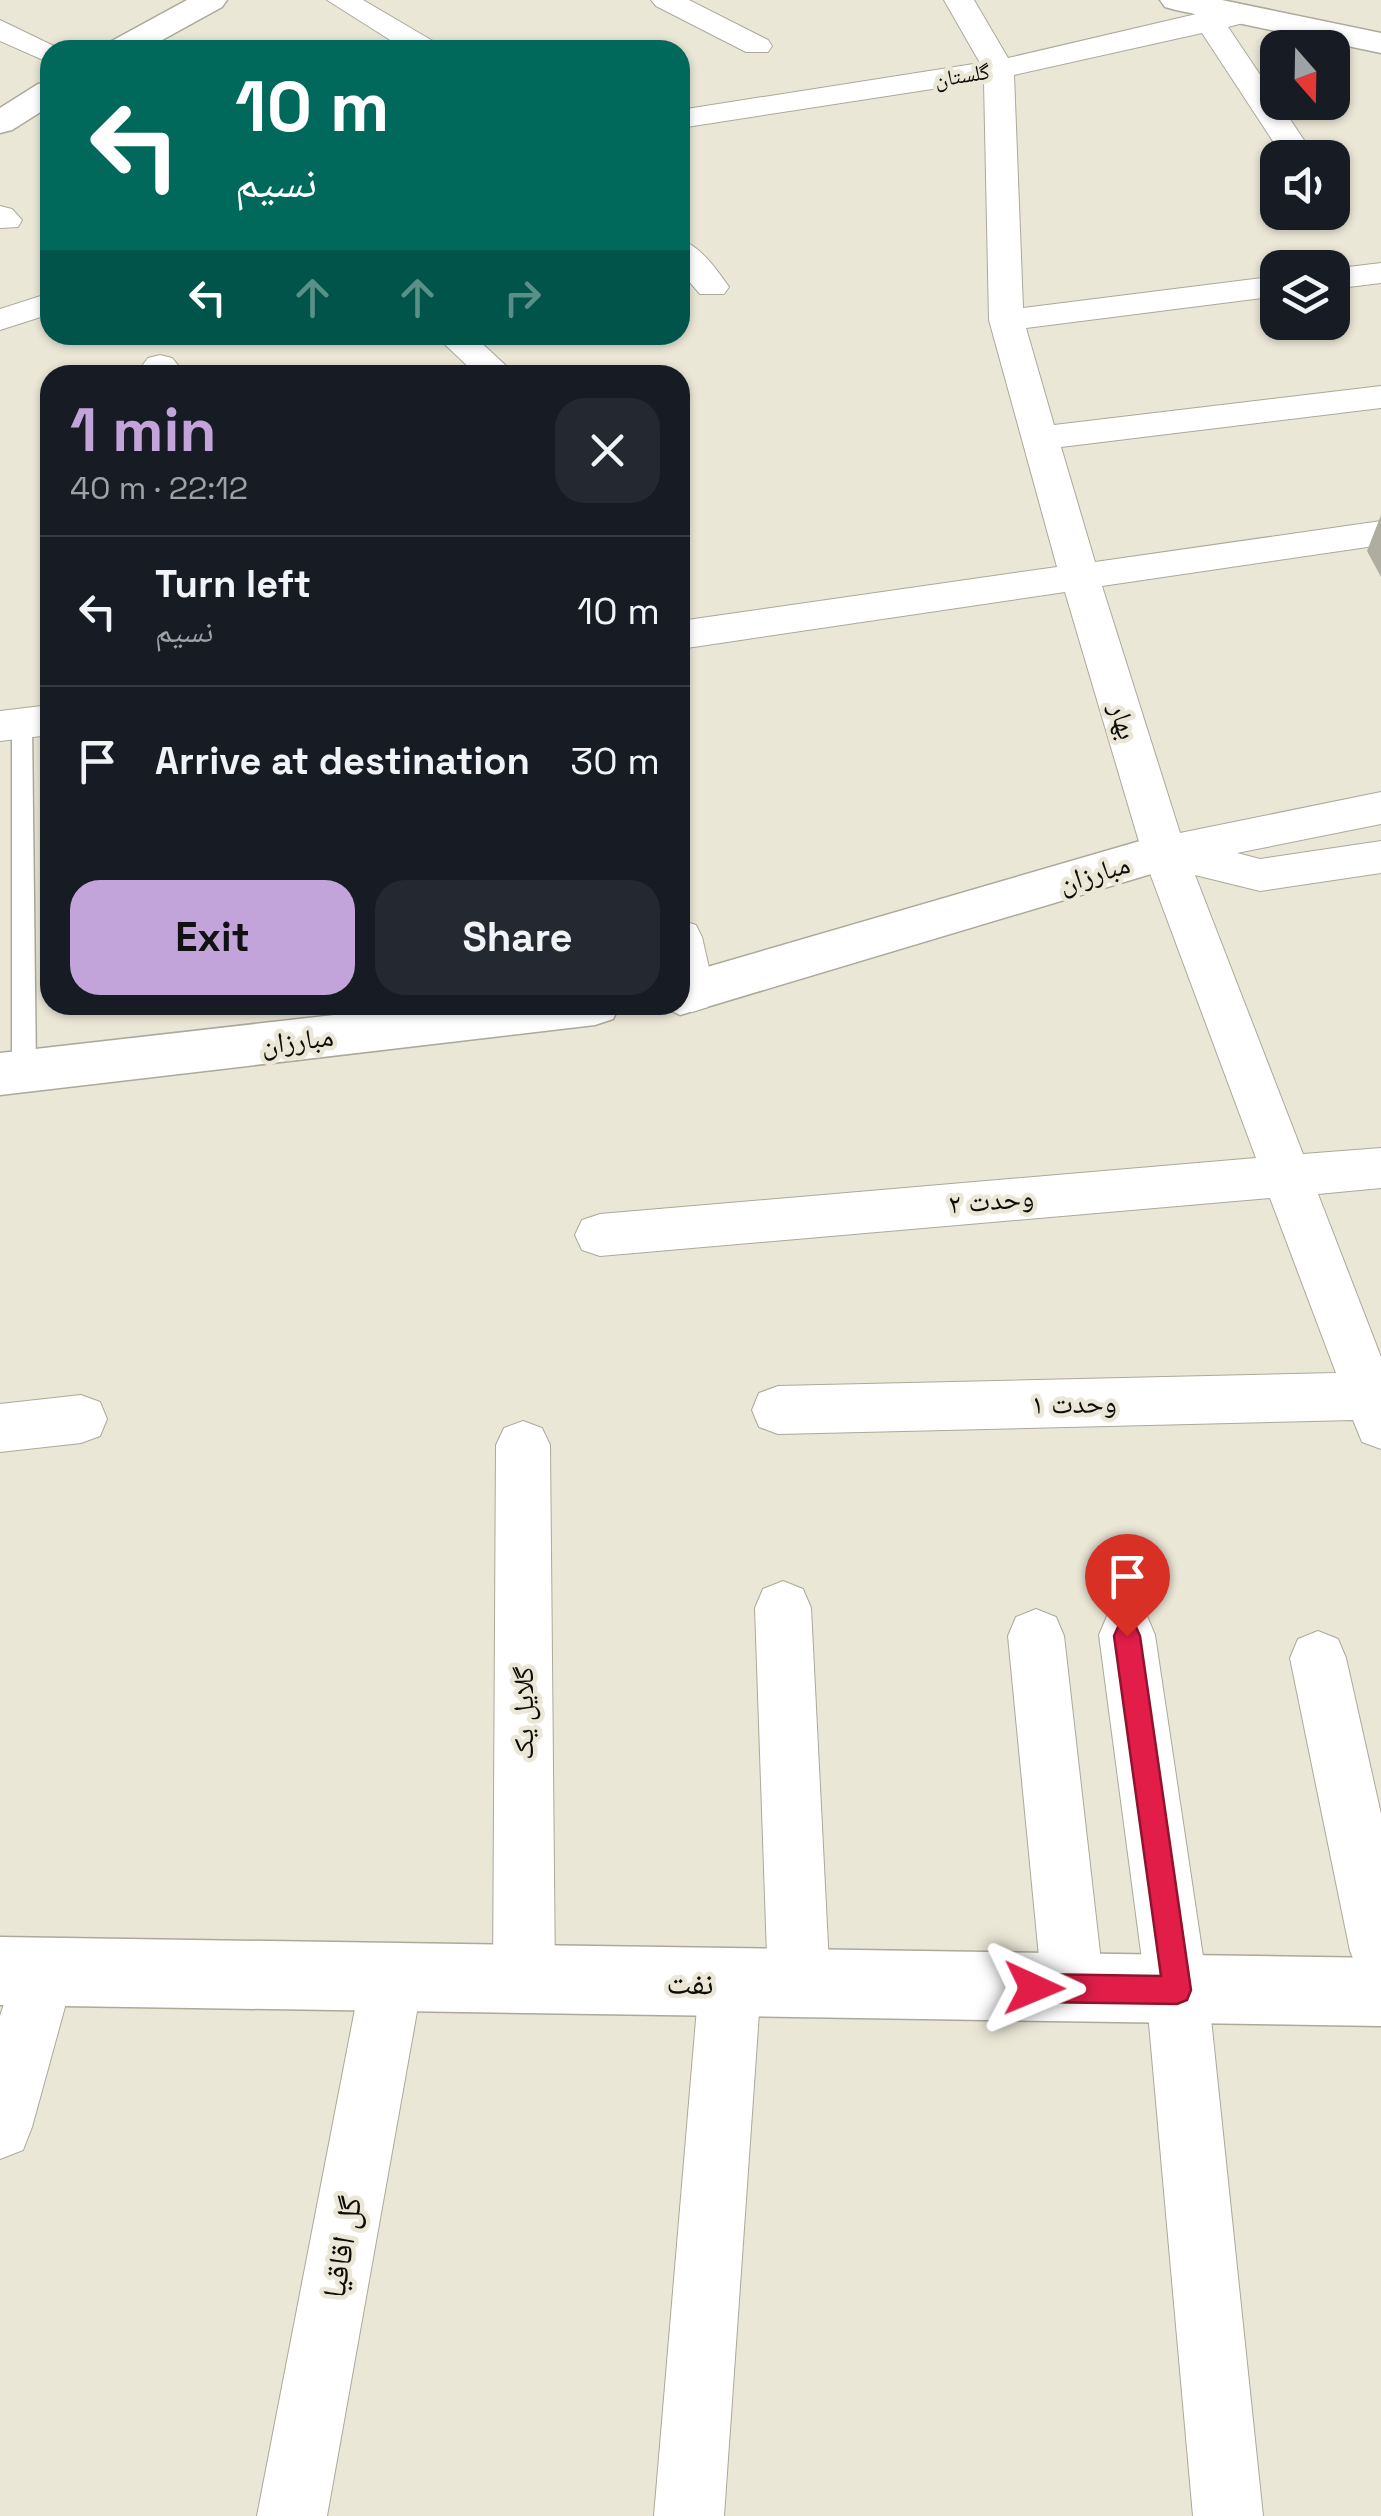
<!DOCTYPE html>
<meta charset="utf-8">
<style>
body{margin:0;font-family:"Space Grotesk","Noto Naskh Arabic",sans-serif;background:#242831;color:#f1f3f6;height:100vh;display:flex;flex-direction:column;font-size:38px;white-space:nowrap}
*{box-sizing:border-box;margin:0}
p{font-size:32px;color:#9ea1a6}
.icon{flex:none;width:55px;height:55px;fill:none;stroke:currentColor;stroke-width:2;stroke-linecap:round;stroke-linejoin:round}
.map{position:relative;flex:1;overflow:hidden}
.side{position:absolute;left:40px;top:365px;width:650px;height:650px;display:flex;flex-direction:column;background:#171b24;border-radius:30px;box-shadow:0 2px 8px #0004}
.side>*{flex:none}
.top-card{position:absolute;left:40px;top:40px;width:650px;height:305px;border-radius:30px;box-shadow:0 2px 8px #0004;background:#00695c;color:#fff;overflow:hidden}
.needle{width:65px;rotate:160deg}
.buttons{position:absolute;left:1260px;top:30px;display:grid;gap:20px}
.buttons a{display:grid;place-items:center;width:90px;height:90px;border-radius:20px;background:#171b24;box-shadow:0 2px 8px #0004;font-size:50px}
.pin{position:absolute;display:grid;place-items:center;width:85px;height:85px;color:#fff;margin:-102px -42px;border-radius:50% 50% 50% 0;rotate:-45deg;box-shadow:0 0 10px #0007}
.pin .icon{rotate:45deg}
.me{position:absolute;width:110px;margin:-55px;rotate:91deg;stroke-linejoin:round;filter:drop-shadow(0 0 8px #0008)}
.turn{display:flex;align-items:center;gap:35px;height:210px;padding:0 30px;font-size:45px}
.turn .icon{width:130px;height:130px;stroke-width:2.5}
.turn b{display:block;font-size:70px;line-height:85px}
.lanes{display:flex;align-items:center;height:95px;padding:0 30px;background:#0003;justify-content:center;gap:50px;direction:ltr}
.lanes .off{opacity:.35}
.round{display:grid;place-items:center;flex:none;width:105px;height:105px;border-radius:30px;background:#242831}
.overview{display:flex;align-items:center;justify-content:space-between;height:170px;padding:0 30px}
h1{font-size:60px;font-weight:700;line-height:75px;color:#c2a4da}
.primary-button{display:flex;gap:20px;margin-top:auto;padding:20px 30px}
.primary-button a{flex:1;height:115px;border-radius:30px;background:#c2a4da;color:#111;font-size:40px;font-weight:700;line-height:115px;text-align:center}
.primary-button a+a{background:#242831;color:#f1f3f6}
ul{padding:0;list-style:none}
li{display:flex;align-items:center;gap:30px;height:150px;padding:0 30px;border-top:2px solid #363941}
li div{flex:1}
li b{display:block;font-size:38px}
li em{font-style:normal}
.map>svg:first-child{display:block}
</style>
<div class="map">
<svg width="1381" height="2516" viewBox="0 0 1381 2516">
<rect width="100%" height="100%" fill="#eae7d7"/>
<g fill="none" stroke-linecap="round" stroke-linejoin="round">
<defs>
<path id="service" d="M 22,717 L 32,724 L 36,1072 L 32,1079 L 16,1079 L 12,1072 L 12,724 Z"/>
<path id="minor" d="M 327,0 L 363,0 L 438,44 L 442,50 L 406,50 Z
M 651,0 L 689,0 L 768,40 L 772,46 L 768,52 L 746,52 L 656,6 Z
M 944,0 L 974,0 L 1008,58 L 1209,11 L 1241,6 L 1251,9 L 1256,15 L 1251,21 L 1228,27 L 1316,158 L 1284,158 L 1202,33 L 1014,75 L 1023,308 L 1278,276 L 1278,296 L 1026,328 L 1054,425 L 1381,386 L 1381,408 L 1061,447 L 1095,562 L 1381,521 L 1381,545 L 1102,586 L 1180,833 L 1381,792 L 1381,824 L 1237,853 L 1260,859 L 1381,841 L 1381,873 L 1260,891 L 1195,875 L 1303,1154 L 1381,1148 L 1381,1188 L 1318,1194 L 1381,1357 L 1381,1449 L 1362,1442 L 1353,1420 L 778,1434 L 759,1427 L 752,1410 L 759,1393 L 778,1386 L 1336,1373 L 1270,1198 L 600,1256 L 582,1250 L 575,1235 L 582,1220 L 600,1214 L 1256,1158 L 1142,852 L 1065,592 L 680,649 L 680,621 L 1057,567 L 989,320 L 984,81 L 680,128 L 680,110 L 980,63 Z
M 0,20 L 62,50 L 50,50 L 50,63 L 0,41 Z
M 0,206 L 12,209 L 22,220 L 18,227 L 0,228 Z
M 680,240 C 700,245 717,270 729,287 L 724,294 L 700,294 L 680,271 Z
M 1381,263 L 1381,283 L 1332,289 L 1332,269 Z
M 50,293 L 50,314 L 0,330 L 0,309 Z
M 435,335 L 473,335 L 516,375 L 477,375 Z
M 160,355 L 172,358 L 186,375 L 149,375 L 142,366 L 148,358 Z
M 50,705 L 50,735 L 0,741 L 0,711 Z
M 680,920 L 696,925 L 702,937 L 715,994 L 708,1007 L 692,1012 L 675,1005 L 680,1005 Z
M 81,1395 L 100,1402 L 107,1419 L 100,1436 L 81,1443 L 0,1452 L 0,1404 Z
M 523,1421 L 542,1428 L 550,1445 L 555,1981 L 546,2003 L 524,2012 L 502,2003 L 493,1981 L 496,1445 L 504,1428 Z
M 783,1581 L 803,1589 L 811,1608 L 830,1985 L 821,2007 L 799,2016 L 777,2007 L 768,1985 L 755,1608 L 763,1589 Z
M 1127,1608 L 1147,1616 L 1155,1635 L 1208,1990 L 1263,2516 L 1193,2516 L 1146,1990 L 1099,1635 L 1107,1616 Z
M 1036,1609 L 1056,1617 L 1064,1636 L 1104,1988 L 1095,2010 L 1073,2019 L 1051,2010 L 1042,1988 L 1008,1636 L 1016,1617 Z
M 1318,1631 L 1338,1639 L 1346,1658 L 1381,1814 L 1381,1982 L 1359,1973 L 1350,1951 L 1290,1658 L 1298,1639 Z
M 43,1943 L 65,1952 L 74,1974 L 32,2127 L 23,2150 L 0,2159 L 0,2016 L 21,1952 Z
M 392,1947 L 414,1956 L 423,1978 L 327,2516 L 257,2516 L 361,1978 L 370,1956 Z
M 730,1953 L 752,1962 L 761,1984 L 724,2516 L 654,2516 L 699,1984 L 708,1962 Z"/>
<path id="tertiary" d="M 187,0 L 227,0 L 222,7 L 144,50 L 103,50 L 108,43 Z
M 1160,0 L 1222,0 L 1381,33 L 1381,53 L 1176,10 L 1165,7 Z
M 50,81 L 50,106 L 12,130 L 0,133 L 0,108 L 38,84 Z
M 1164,834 L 1181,839 L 1188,852 L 1181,865 L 680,1015 L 660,1005 L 680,1005 L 680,975 Z
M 422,1005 L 620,1005 L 613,1019 L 595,1025 L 0,1095 L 0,1053 Z
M 0,1937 L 1381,1958 L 1381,2026 L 0,2005 Z"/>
</defs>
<use href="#service" stroke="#aca99a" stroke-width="3"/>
<use href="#minor" stroke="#aca99a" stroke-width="2"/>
<use href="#tertiary" stroke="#aca99a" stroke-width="3"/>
<use href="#service" fill="#fff" fill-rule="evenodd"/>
<use href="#minor" fill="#fff" fill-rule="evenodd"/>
<use href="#tertiary" fill="#fff" fill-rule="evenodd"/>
</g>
<path fill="#afad9f" d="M 1381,515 L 1381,577 L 1367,551 Z"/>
<path fill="#e11d48" stroke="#92132f" stroke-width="2.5" d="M 1127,1623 L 1136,1627 L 1140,1636 L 1191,1990 L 1187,2000 L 1177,2004 L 1034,2002 L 1024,1998 L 1020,1988 L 1024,1978 L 1034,1974 L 1161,1976 L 1114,1636 L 1118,1627 Z"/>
<g text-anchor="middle" stroke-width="9" stroke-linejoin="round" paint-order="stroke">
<g font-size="22" fill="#0d0c07" stroke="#eae7d7">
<text transform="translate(962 75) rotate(-9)" y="8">گلستان</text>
</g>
<g font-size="28" fill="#0d0c07" stroke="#eae7d7">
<text transform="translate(1124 721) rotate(73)" y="10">بهار</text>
<text transform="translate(1094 873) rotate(-17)" y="10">مبارزان</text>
<text transform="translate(297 1040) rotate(-7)" y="10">مبارزان</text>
<text transform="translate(991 1200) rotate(-5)" y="10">وحدت ۲</text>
<text transform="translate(1074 1403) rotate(-1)" y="10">وحدت ۱</text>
<text transform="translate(523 1713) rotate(-90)" y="10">گلایل یک</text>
</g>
<g font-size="32" fill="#0d0c07" stroke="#eae7d7">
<text transform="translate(690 1983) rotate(1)" y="11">نفت</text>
<text transform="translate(342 2247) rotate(-80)" y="11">گل اقاقیا</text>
</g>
</g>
</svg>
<div class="buttons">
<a><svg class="needle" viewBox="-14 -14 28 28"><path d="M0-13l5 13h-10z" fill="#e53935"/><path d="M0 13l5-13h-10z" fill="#9ea1a6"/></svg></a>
<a><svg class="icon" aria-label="sound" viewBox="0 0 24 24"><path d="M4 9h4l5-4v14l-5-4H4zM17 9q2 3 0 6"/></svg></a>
<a><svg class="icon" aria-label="layers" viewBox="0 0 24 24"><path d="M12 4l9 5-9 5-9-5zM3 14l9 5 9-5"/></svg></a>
</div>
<div class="pin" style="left:1127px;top:1636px;background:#d93025"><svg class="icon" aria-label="arrive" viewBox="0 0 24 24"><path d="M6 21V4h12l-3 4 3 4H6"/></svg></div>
<svg class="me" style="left:1034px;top:1988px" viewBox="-20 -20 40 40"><path d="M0-17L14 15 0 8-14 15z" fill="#e11d48" stroke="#fff" stroke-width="4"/></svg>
<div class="top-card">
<div class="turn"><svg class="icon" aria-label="left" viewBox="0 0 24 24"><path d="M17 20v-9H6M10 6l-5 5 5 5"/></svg><div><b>10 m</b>نسیم</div></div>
<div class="lanes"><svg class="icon" aria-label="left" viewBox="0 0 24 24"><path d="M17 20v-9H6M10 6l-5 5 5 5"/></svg><svg class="icon off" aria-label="ahead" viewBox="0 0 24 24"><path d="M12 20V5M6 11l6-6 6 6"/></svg><svg class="icon off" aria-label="ahead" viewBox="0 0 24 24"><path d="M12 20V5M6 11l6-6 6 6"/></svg><svg class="icon off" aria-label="right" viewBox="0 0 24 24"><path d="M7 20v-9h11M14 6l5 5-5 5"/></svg></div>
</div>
<section class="side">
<div class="overview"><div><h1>1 min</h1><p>40 m · 22:12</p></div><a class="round"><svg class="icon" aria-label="close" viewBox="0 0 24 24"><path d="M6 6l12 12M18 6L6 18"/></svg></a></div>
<ul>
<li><svg class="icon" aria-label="left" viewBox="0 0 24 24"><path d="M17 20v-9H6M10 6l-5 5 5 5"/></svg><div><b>Turn left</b><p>نسیم</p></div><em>10 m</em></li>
<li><svg class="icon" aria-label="arrive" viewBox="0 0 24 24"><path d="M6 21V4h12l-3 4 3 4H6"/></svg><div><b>Arrive at destination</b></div><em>30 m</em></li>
</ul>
<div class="primary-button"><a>Exit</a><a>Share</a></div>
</section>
</div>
